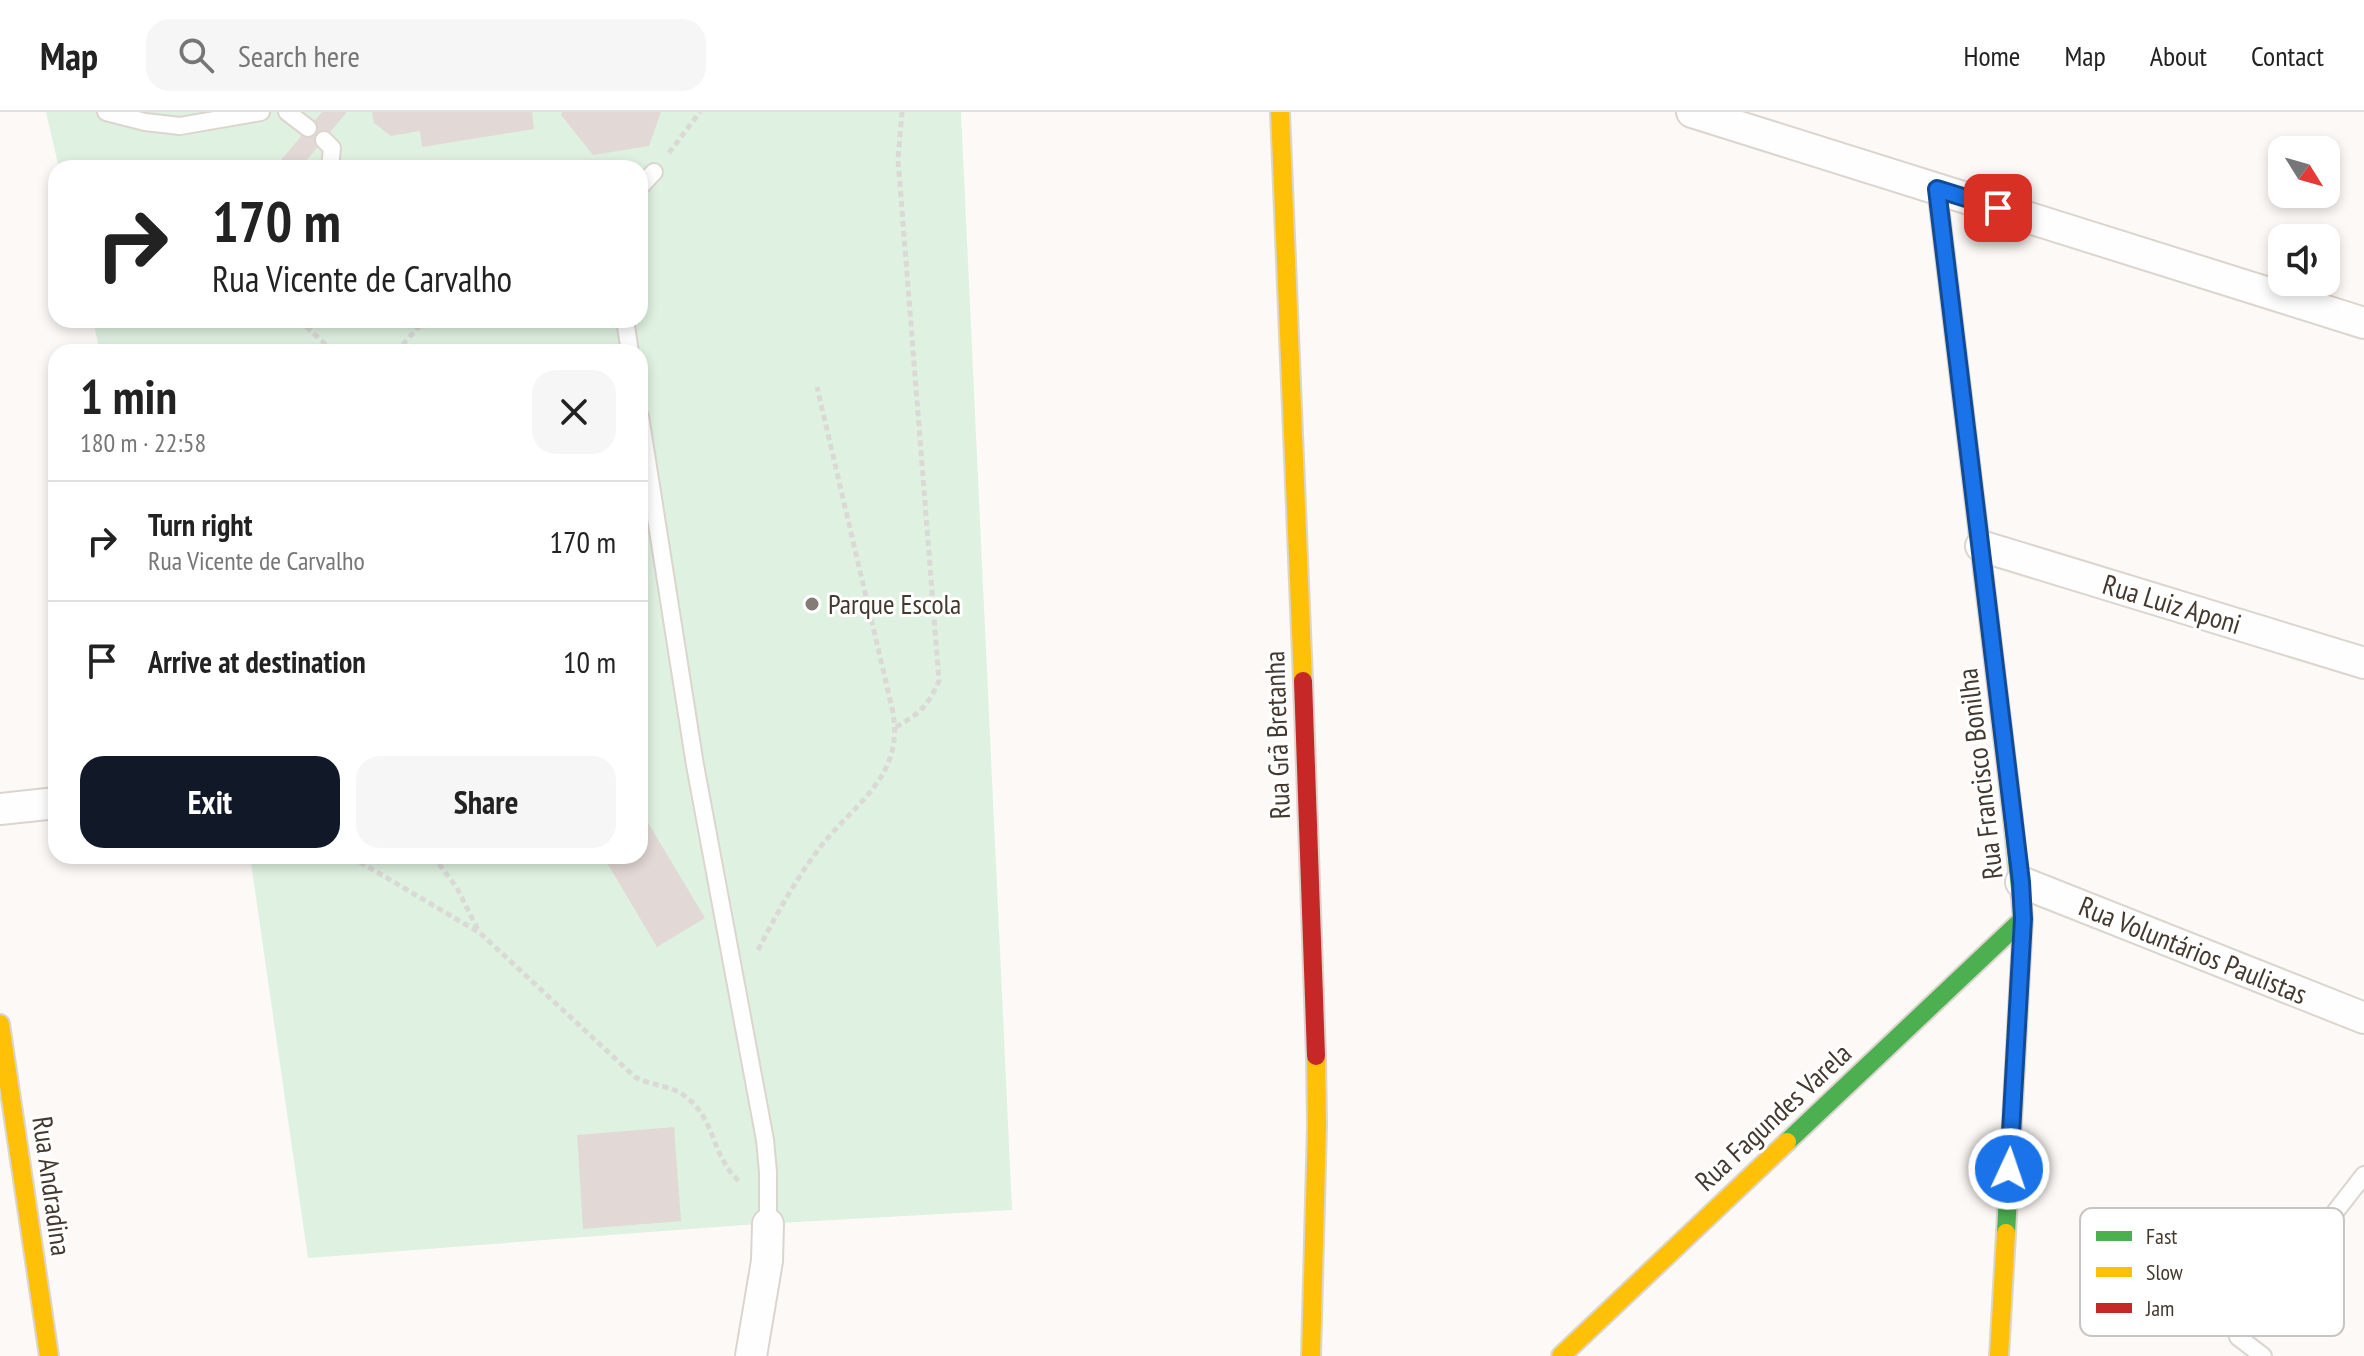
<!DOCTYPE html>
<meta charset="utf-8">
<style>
body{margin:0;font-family:"PT Sans Narrow",sans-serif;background:#f6f6f6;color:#222;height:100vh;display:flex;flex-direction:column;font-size:30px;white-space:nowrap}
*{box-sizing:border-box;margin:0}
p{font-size:26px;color:#767676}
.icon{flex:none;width:44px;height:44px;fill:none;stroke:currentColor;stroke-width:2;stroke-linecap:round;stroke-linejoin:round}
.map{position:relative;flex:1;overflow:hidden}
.details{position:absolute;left:48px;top:232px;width:600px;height:520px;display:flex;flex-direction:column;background:#fff;border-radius:24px;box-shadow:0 4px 12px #0003}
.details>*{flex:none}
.hud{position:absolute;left:48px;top:48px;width:600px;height:168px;border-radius:24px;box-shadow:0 4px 12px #0003;background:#fff;color:#222;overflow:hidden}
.needle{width:52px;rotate:127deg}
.buttons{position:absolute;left:2268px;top:24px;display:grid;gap:16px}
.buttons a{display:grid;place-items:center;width:72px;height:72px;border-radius:16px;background:#fff;box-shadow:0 4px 12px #0003;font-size:40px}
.pin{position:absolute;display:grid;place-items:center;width:68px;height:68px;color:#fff;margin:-34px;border-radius:16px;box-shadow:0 4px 12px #0006}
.me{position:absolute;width:88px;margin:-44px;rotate:3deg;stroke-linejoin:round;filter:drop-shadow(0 0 6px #0008)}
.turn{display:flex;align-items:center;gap:28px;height:168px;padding:0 32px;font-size:36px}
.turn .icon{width:104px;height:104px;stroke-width:2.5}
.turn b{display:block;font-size:56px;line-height:68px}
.round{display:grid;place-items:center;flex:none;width:84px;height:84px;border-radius:24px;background:#f6f6f6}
.headline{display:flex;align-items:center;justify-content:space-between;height:136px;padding:0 32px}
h1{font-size:48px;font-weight:700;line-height:60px}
.button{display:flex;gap:16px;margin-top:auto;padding:16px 32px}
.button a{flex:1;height:92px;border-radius:24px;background:#111827;color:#fff;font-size:32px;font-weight:700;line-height:92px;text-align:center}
.button a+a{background:#f6f6f6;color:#222}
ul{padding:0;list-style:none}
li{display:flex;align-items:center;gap:24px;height:120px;padding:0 32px;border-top:2px solid #e0e0e0}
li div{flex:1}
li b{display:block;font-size:30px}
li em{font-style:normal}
header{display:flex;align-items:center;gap:48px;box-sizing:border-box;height:112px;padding:0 40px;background:#fff;border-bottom:2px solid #e0e0e0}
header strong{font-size:38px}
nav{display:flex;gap:44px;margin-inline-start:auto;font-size:28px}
.search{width:560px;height:72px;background:#f6f6f6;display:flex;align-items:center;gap:20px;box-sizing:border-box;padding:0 28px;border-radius:24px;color:#767676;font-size:30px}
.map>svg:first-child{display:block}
</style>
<header>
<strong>Map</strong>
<div class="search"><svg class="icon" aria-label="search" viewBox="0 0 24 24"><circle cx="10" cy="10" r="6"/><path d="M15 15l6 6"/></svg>Search here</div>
<nav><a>Home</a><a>Map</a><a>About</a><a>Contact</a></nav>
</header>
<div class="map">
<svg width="2364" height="1244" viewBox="0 0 2364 1244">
<rect width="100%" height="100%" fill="#fcf9f6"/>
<path fill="#dff1e0" d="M 46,0 L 961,0 L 1012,1098 L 743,1113 L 308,1146 L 250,744 L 640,744 L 640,240 L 100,240 L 93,208 L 640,208 L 640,56 L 59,56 Z"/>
<path fill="#e2d9d6" d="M 322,0 L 347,0 L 300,56 L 274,56 Z
M 372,0 L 532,0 L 534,17 L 422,35 L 420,19 L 391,24 L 374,11 Z
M 562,0 L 661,0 L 649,34 L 593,43 L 561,3 Z
M 647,709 L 705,806 L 657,835 L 603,744 L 640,744 L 640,714 Z
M 674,1015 L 681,1109 L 583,1117 L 577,1023 Z"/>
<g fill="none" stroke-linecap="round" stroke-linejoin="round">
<defs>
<path id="lane" d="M 106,0 L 145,10 L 180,14 L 261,0
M 287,0 L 308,16
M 324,28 L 332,36 L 330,56
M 640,75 L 654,60
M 625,208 L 630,240
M 640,304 L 695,653 L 765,1028 L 768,1060 L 768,1112
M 2263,1244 L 2238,1225 L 2364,1063"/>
<path id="street" d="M 1692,0 L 2364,211
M 1981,434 L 2364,551
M 0,697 L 56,691
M 2021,770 L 2364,906
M 751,1244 L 767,1149 L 768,1112"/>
<path id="fast" d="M 1787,1030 L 2023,807
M 2006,1121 L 2023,807 L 2013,707"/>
<path id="slow" d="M 1280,0 L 1303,569
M 1937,77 L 2013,707
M 0,912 L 49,1244
M 1311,1244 L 1317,1013 L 1316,944
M 1561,1244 L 1787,1030
M 1999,1244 L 2006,1121"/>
<path id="jam" d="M 1303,569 L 1316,944"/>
</defs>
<use href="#lane" stroke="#dcd5ce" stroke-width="20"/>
<use href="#street" stroke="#dcd5ce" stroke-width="34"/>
<use href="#fast" stroke="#dcd5ce" stroke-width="22"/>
<use href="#slow" stroke="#dcd5ce" stroke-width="22"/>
<use href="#jam" stroke="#dcd5ce" stroke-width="22"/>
<path stroke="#dad9d6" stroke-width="5" stroke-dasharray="6 4" stroke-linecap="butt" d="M 669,41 L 700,0
M 299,208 L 334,240
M 396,240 L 425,208
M 896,615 C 920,601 927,595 939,569 L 898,47 L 902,0
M 433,744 L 457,776 L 479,820
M 360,750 L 480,821 L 635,965 C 650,973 670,974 682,982 C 717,1005 710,1044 740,1070
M 758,838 C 775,805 793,772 815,742 C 851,692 907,667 892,596 L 817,275"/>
<use href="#lane" stroke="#fffefe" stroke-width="16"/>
<use href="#street" stroke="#fffefe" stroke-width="30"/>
<use href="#fast" stroke="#4caf50" stroke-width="18"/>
<use href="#slow" stroke="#ffc107" stroke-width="18"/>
<use href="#jam" stroke="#c62828" stroke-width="18"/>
</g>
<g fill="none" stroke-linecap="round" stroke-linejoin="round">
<defs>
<path id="route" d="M 1998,96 L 1937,77 L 2021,770 L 2023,807 L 2009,1057"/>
</defs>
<use href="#route" stroke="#114b97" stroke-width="20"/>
<use href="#route" stroke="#1a73e8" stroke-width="14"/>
</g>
<circle fill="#847c75" stroke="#fff" stroke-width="3" cx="812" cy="492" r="8"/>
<g text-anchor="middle" stroke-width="6" stroke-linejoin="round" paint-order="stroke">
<g font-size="28" fill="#44392f" stroke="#fff" text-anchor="start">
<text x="828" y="502">Parque Escola</text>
</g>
<g font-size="28" fill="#44392f" stroke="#fff">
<text transform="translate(2172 492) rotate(17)" y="10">Rua Luiz Aponi</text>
<text transform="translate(1277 623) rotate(-92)" y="10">Rua Grã Bretanha</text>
<text transform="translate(1980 662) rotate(-97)" y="10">Rua Francisco Bonilha</text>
<text transform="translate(2193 838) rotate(22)" y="10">Rua Voluntários Paulistas</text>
<text transform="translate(1773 1005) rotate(-43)" y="10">Rua Fagundes Varela</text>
<text transform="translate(52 1074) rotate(82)" y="10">Rua Andradina</text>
</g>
</g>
<rect x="2080" y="1096" width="264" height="128" rx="12" fill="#fff" stroke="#c7c4c1" stroke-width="2"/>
<rect x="2096" y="1119" width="36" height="10" fill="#4caf50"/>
<rect x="2096" y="1155" width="36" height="10" fill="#ffc107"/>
<rect x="2096" y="1191" width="36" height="10" fill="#c62828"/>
<g font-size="22" fill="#44392f">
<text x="2146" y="1132">Fast</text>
<text x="2146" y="1168">Slow</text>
<text x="2146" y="1204">Jam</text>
</g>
</svg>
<div class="buttons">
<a><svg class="needle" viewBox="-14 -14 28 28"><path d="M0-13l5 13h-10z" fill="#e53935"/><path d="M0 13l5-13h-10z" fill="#767676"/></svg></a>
<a><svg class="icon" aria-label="sound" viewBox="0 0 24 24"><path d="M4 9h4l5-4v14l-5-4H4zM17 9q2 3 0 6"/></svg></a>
</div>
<div class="pin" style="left:1998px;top:96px;background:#d93025"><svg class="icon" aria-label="arrive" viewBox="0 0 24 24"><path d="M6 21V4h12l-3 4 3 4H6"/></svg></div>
<svg class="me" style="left:2009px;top:1057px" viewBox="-20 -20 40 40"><circle r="17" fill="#1a73e8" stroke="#fff" stroke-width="3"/><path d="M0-11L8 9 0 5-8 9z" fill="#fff"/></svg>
<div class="hud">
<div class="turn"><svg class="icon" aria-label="right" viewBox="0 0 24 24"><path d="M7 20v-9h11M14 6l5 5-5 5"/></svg><div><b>170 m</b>Rua Vicente de Carvalho</div></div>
</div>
<section class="details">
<div class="headline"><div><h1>1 min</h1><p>180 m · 22:58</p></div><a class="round"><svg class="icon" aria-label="close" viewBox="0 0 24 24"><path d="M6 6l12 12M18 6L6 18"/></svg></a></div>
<ul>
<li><svg class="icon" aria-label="right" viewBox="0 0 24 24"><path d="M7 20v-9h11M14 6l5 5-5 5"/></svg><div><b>Turn right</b><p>Rua Vicente de Carvalho</p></div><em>170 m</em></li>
<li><svg class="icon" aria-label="arrive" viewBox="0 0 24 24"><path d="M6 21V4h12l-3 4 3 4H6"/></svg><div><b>Arrive at destination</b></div><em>10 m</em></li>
</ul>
<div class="button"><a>Exit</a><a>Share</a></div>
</section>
</div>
